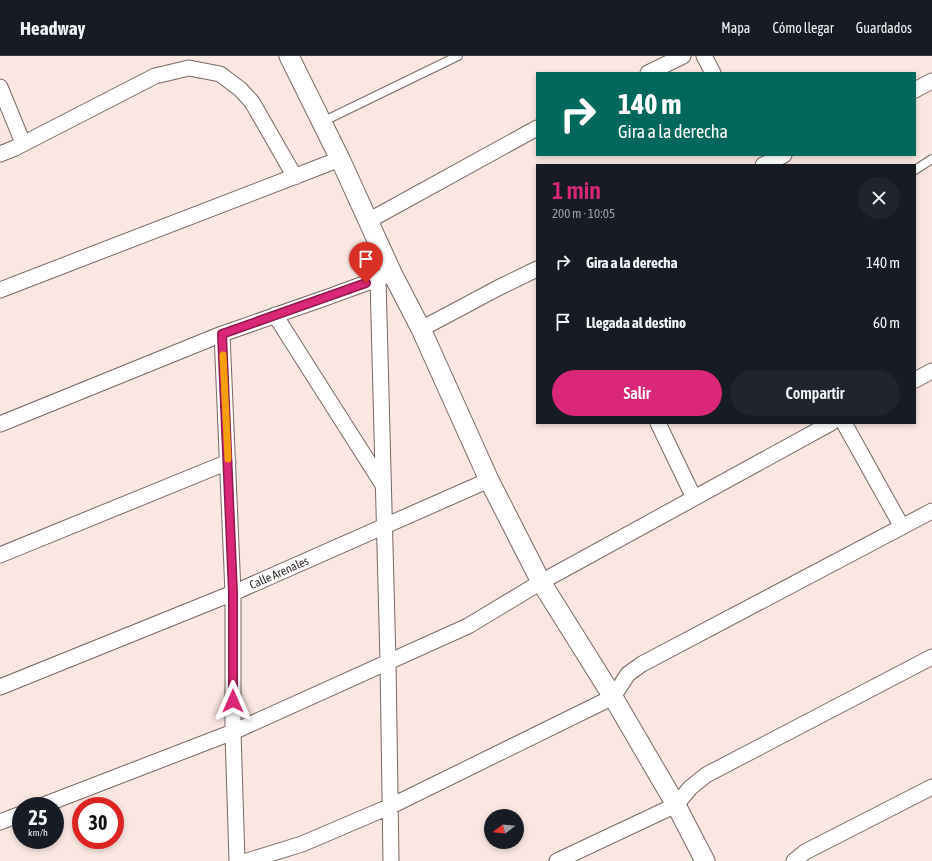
<!DOCTYPE html>
<html lang="es">
<meta charset="utf-8">
<style>
body{margin:0;font-family:"Asap Condensed",sans-serif;background:#20242c;color:#f1f3f6;height:100vh;display:flex;flex-direction:column;font-size:15px;white-space:nowrap}
*{box-sizing:border-box;margin:0}
p{font-size:13px;color:#9ea1a6}
.icon{flex:none;width:22px;height:22px;fill:none;stroke:currentColor;stroke-width:2;stroke-linecap:round;stroke-linejoin:round}
.map{position:relative;flex:1;overflow:hidden}
.sheet{position:absolute;left:536px;top:108px;width:380px;height:260px;display:flex;flex-direction:column;background:#171b24;border-radius:0px;box-shadow:0 2px 6px #0003}
.sheet>*{flex:none}
.hud{position:absolute;left:536px;top:16px;width:380px;height:84px;border-radius:0px;box-shadow:0 2px 6px #0003;background:#00695c;color:#fff;overflow:hidden}
.needle{width:26px;rotate:254deg}
.tools{position:absolute;left:484px;top:753px;display:grid;gap:8px}
.tools a{display:grid;place-items:center;width:40px;height:40px;border-radius:50%;background:#171b24;box-shadow:0 2px 6px #0003;font-size:20px}
.speed{position:absolute;left:12px;top:741px;display:flex;gap:8px;font-size:20px;font-weight:700;text-align:center}
.speed>*{display:grid;place-content:center;width:52px;height:52px;border-radius:50%;background:#171b24;box-shadow:0 2px 6px #0003;line-height:1}
.speed small{font-size:10px;font-weight:400}
.speed .limit{border:6px solid #d22;background:#fff;color:#111}
.pin{position:absolute;display:grid;place-items:center;width:34px;height:34px;color:#fff;margin:-41px -17px;border-radius:50% 50% 50% 0;rotate:-45deg;box-shadow:0 0 4px #0007}
.pin .icon{rotate:45deg}
.me{position:absolute;width:44px;margin:-22px;rotate:0deg;stroke-linejoin:round;filter:drop-shadow(0 0 3px #0008)}
.turn{display:flex;align-items:center;gap:14px;height:84px;padding:0 16px;font-size:18px}
.turn .icon{width:52px;height:52px;stroke-width:2.5}
.turn b{display:block;font-size:28px;line-height:34px}
.round{display:grid;place-items:center;flex:none;width:42px;height:42px;border-radius:21px;background:#20242c}
.head{display:flex;align-items:center;justify-content:space-between;height:68px;padding:0 16px}
h1{font-size:24px;font-weight:600;line-height:30px;color:#db2777}
.primary-button{display:flex;gap:8px;margin-top:auto;padding:8px 16px}
.primary-button a{flex:1;height:46px;border-radius:24px;background:#db2777;color:#fff;font-size:16px;font-weight:600;line-height:46px;text-align:center}
.primary-button a+a{background:#20242c;color:#f1f3f6}
ul{padding:0;list-style:none}
li{display:flex;align-items:center;gap:12px;height:60px;padding:0 16px}
li div{flex:1}
li b{display:block;font-size:15px}
li em{font-style:normal}
header{display:flex;align-items:center;gap:24px;box-sizing:border-box;height:56px;padding:0 20px;background:#171b24;border-bottom:1px solid #363941}
header strong{font-size:19px}
nav{display:flex;gap:22px;margin-inline-start:auto;font-size:14px}
.map>svg:first-child{display:block}
</style>
<header>
<strong>Headway</strong>
<nav><a>Mapa</a><a>Cómo llegar</a><a>Guardados</a></nav>
</header>
<div class="map">
<svg width="932" height="805" viewBox="0 0 932 805">
<rect width="100%" height="100%" fill="#fae7e1"/>
<g fill="none" stroke-linecap="round" stroke-linejoin="round">
<defs>
<path id="service" d="M 322,66 L 458,0
M 915,114 L 932,103"/>
<path id="minor" d="M 704,0 L 713,17
M 648,17 L 683,0
M 0,31 L 23,87
M 915,34 L 932,25
M 0,98 L 15,92 L 155,20 L 189,12 L 220,18 L 240,33 L 252,46 L 295,121
M 763,109 L 784,99
M 368,165 L 537,72
M 378,223 L 388,606 L 391,805
M 0,234 L 340,103
M 275,259 L 383,429
M 421,273 L 498,232 L 537,213
M 222,278 L 233,537 L 233,676 L 237,805
M 915,324 L 932,315
M 658,367 L 694,442
M 844,367 L 902,471
M 0,368 L 222,278 L 328,241 L 388,219
M 0,499 L 228,406
M 0,631 L 233,537 L 489,424
M 41,750 L 233,676 L 468,570 L 541,526 L 831,367
M 0,766 L 21,758
M 247,805 L 302,788 L 391,750 L 613,641 L 628,618 L 642,608 L 932,455
M 557,805 L 676,749 L 690,732 L 706,719 L 932,601
M 794,805 L 805,796 L 932,731"/>
<path id="tertiary" d="M 289,0 L 340,103 L 392,217 L 421,273 L 489,424 L 541,526 L 613,641 L 676,749 L 705,805"/>
</defs>
<use href="#service" stroke="#786862" stroke-width="10"/>
<use href="#minor" stroke="#786862" stroke-width="17"/>
<use href="#tertiary" stroke="#786862" stroke-width="21"/>
<use href="#service" stroke="#fff" stroke-width="8"/>
<use href="#minor" stroke="#fff" stroke-width="15"/>
<use href="#tertiary" stroke="#fff" stroke-width="19"/>
</g>
<g fill="none" stroke-linecap="round" stroke-linejoin="round">
<defs>
<path id="route" d="M 233,645 L 233,537 L 222,278 L 366,227"/>
</defs>
<use href="#route" stroke="#8e194d" stroke-width="10"/>
<use href="#route" stroke="#db2777" stroke-width="7"/>
<path stroke="#f59e0b" stroke-width="7" d="M 223,299 L 228,403"/>
</g>
<g text-anchor="middle" stroke-width="4" stroke-linejoin="round" paint-order="stroke">
<g font-size="12" fill="#342d2a" stroke="#fff">
<text transform="translate(279 517) rotate(-24)" y="4">Calle Arenales</text>
</g>
</g>
</svg>
<div class="tools">
<a><svg class="needle" viewBox="-14 -14 28 28"><path d="M0-13l5 13h-10z" fill="#e53935"/><path d="M0 13l5-13h-10z" fill="#9ea1a6"/></svg></a>
</div>
<div class="speed"><div>25<small>km/h</small></div><div class="limit">30</div></div>
<div class="pin" style="left:366px;top:227px;background:#d93025"><svg class="icon" aria-label="arrive" viewBox="0 0 24 24"><path d="M6 21V4h12l-3 4 3 4H6"/></svg></div>
<svg class="me" style="left:233px;top:645px" viewBox="-20 -20 40 40"><path d="M0-17L14 15 0 8-14 15z" fill="#db2777" stroke="#fff" stroke-width="4"/></svg>
<div class="hud">
<div class="turn"><svg class="icon" aria-label="right" viewBox="0 0 24 24"><path d="M7 20v-9h11M14 6l5 5-5 5"/></svg><div><b>140 m</b>Gira a la derecha</div></div>
</div>
<section class="sheet">
<div class="head"><div><h1>1 min</h1><p>200 m · 10:05</p></div><a class="round"><svg class="icon" aria-label="close" viewBox="0 0 24 24"><path d="M6 6l12 12M18 6L6 18"/></svg></a></div>
<ul>
<li><svg class="icon" aria-label="right" viewBox="0 0 24 24"><path d="M7 20v-9h11M14 6l5 5-5 5"/></svg><div><b>Gira a la derecha</b></div><em>140 m</em></li>
<li><svg class="icon" aria-label="arrive" viewBox="0 0 24 24"><path d="M6 21V4h12l-3 4 3 4H6"/></svg><div><b>Llegada al destino</b></div><em>60 m</em></li>
</ul>
<div class="primary-button"><a>Salir</a><a>Compartir</a></div>
</section>
</div>
